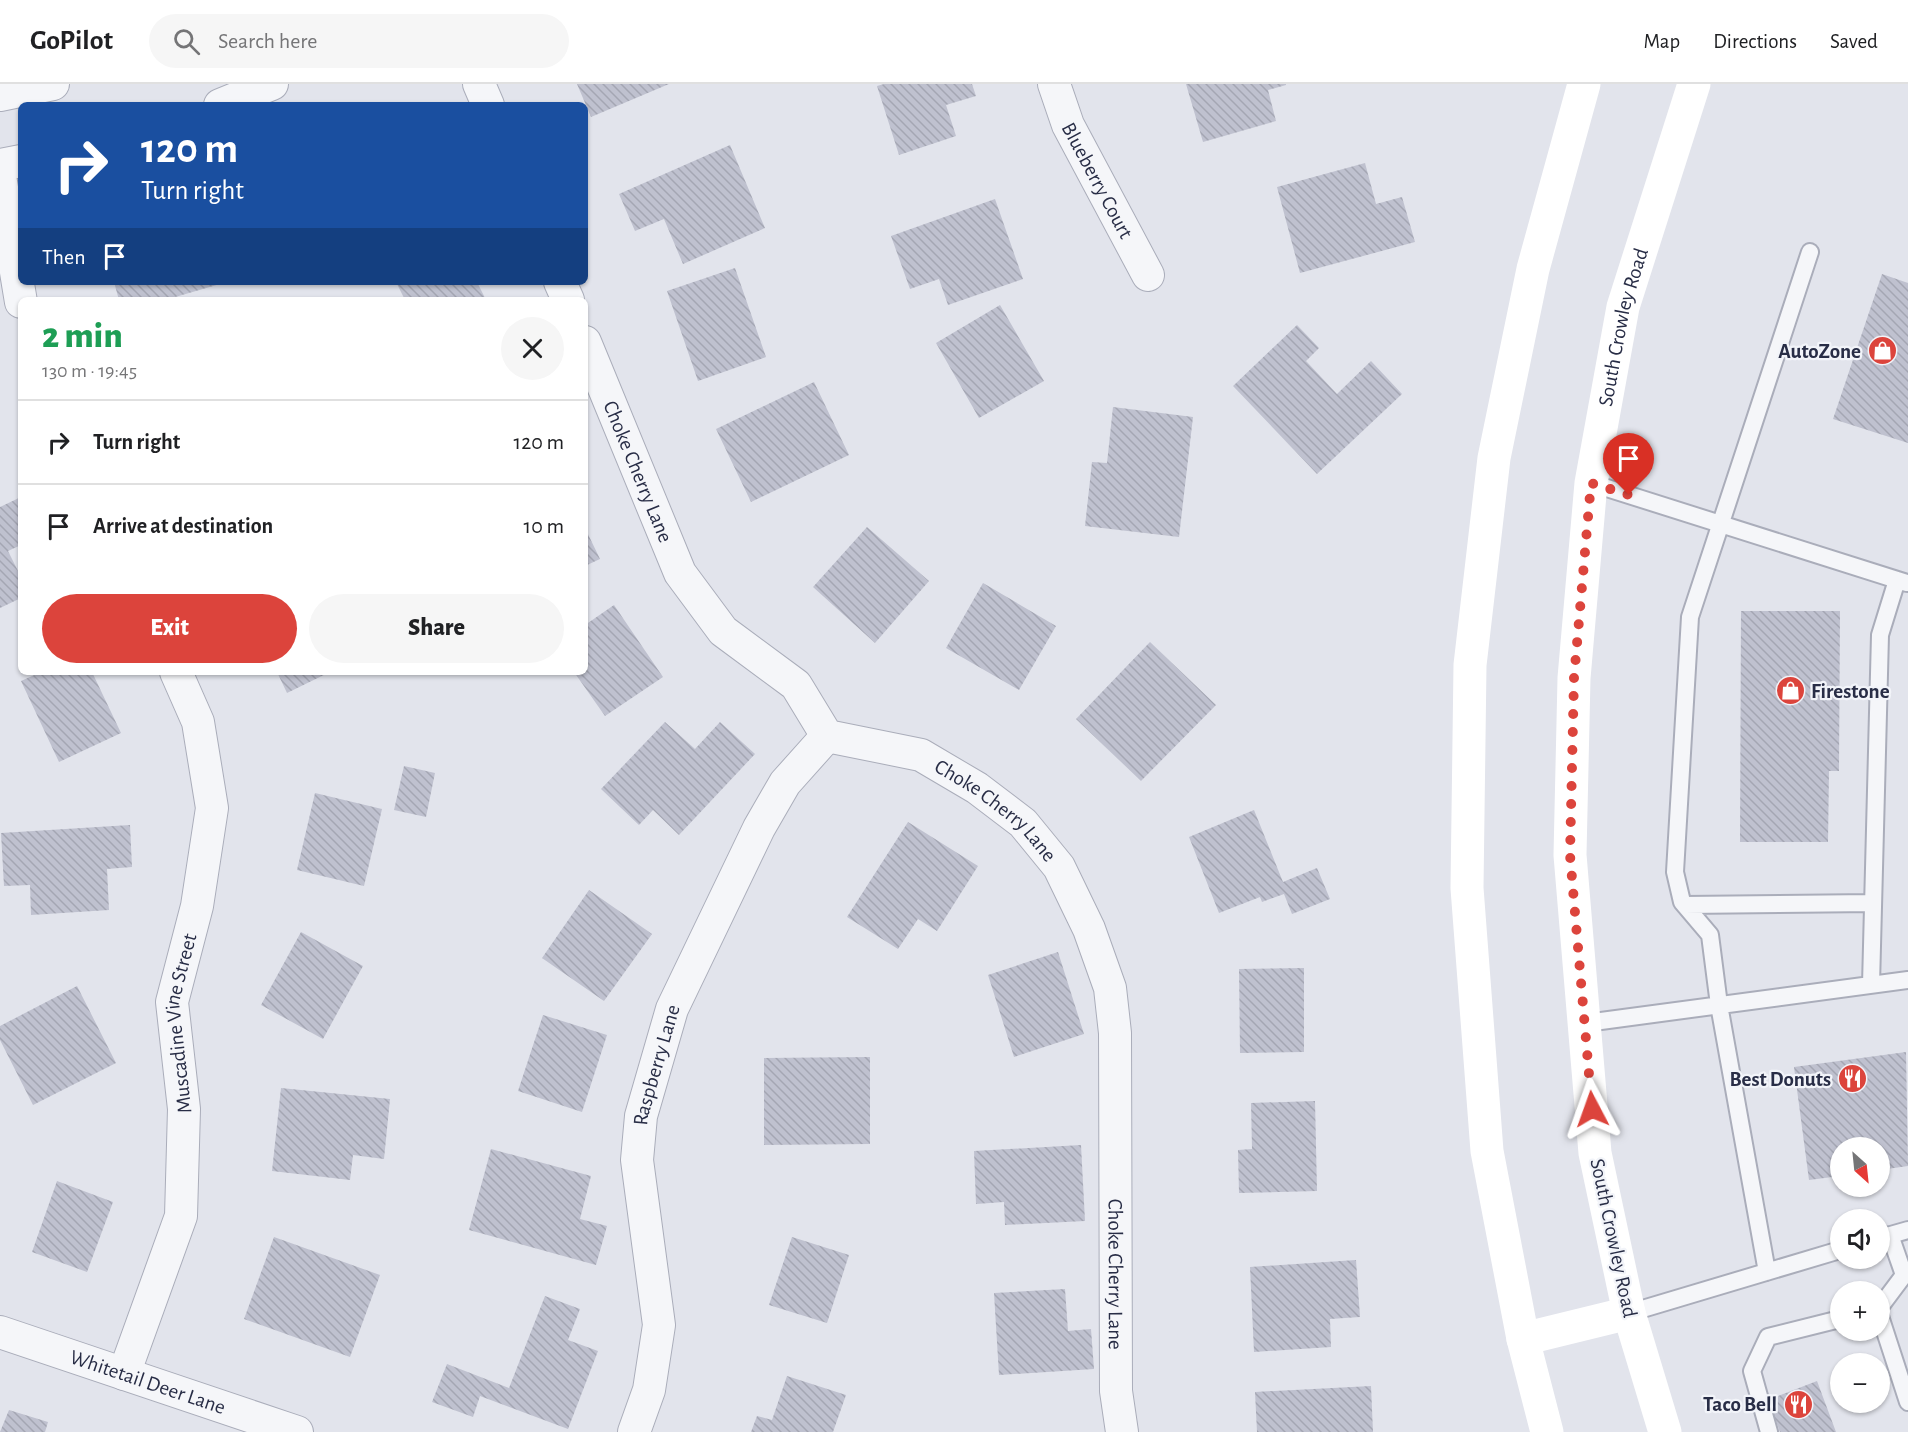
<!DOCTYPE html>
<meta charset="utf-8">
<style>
body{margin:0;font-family:"Alegreya Sans",sans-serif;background:#f6f6f6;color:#202124;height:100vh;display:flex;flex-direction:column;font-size:22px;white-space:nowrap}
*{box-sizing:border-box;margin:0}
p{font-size:20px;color:#757577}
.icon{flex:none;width:33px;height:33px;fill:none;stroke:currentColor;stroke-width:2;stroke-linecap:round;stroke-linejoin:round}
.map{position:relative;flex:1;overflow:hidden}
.details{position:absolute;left:18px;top:213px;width:570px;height:378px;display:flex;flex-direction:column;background:#fff;border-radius:9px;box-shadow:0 2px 4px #0004}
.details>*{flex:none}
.guide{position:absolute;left:18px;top:18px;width:570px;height:183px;border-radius:9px;box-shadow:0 2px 4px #0004;background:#1a4fa0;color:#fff;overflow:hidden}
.needle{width:39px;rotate:153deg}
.fabs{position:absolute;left:1830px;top:1053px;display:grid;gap:12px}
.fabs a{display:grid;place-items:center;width:60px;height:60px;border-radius:50%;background:#fff;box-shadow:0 2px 4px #0004;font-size:30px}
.pin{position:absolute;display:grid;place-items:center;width:51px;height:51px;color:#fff;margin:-62px -26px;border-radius:50% 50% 50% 0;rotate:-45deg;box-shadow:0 0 6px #0007}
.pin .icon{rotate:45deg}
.me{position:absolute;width:66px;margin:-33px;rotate:356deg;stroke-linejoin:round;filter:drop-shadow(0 0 4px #0008)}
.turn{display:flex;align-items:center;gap:21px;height:126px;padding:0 24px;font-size:27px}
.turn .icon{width:78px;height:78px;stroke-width:2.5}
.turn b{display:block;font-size:42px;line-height:51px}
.then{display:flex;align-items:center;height:57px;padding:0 24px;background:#0003;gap:12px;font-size:22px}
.round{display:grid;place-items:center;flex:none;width:63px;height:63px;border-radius:32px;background:#f6f6f6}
.overview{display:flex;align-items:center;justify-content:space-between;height:102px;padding:0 24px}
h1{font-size:36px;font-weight:800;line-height:45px;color:#1e9e55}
.button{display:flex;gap:12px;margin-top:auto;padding:12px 24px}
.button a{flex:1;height:69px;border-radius:36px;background:#dc443c;color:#fff;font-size:24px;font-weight:800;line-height:69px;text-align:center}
.button a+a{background:#f6f6f6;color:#202124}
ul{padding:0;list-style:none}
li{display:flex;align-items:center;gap:18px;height:84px;padding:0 24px;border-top:2px solid #e0e0e0}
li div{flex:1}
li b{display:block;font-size:22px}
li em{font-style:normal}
header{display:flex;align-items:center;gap:36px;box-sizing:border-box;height:84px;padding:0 30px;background:#fff;border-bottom:2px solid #e0e0e0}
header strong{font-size:28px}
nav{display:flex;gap:33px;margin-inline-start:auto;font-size:21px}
.search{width:420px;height:54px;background:#f6f6f6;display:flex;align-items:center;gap:15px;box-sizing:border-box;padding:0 21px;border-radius:33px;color:#757577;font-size:22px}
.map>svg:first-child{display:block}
</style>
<header>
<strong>GoPilot</strong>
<div class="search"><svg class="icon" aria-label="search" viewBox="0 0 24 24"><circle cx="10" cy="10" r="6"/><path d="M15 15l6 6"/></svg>Search here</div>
<nav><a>Map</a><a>Directions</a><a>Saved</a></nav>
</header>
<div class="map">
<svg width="1908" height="1348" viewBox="0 0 1908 1348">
<defs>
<pattern id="building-back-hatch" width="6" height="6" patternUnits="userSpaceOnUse" patternTransform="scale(1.5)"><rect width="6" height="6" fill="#bfc1cf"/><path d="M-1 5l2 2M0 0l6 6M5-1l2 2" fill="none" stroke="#a4a6b3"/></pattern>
</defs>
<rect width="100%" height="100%" fill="#e2e4ec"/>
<path fill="url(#building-back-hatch)" d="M 577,0 L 669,0 L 591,33 Z
M 884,0 L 972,0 L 976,12 L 946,21 L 956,52 L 899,71 L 877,2 Z
M 1186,0 L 1286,0 L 1286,1 L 1268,6 L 1276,37 L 1203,58 Z
M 730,61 L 765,144 L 683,180 L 664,135 L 635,147 L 619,110 Z
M 1365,79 L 1376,120 L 1402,113 L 1415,158 L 1300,189 L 1277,103 Z
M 995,115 L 1023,195 L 948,221 L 939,195 L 910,205 L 891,152 Z
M 735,184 L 766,273 L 698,297 L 667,207 Z
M 1882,190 L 1908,199 L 1908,359 L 1833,335 Z
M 114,198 L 219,198 L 220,200 L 165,216 L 119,216 Z
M 396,198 L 477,198 L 486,216 L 405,216 Z
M 1000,221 L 1044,297 L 979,334 L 936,259 Z
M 1297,241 L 1319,264 L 1306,277 L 1337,310 L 1371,277 L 1402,310 L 1317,390 L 1233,302 Z
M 814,298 L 849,371 L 751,418 L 716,345 Z
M 1113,323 L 1193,333 L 1179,453 L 1085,442 L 1092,378 L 1107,379 Z
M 21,413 L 21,461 L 8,467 L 21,493 L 21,514 L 0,524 L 0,423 Z
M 867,443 L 929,497 L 875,559 L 813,503 Z
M 585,444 L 600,475 L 585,482 Z
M 983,499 L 1056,542 L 1019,606 L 946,564 Z
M 614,521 L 663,593 L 605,632 L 574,588 L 585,588 L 585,541 Z
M 1741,527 L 1840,527 L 1839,687 L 1829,687 L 1828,758 L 1740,758 Z
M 1150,558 L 1216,621 L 1141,697 L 1076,635 Z
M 41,588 L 92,588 L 121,649 L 59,678 L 21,597 Z
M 277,588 L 330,588 L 287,609 Z
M 665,638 L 695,665 L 720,638 L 755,670 L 679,751 L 653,726 L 639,741 L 601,705 Z
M 404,682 L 435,689 L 426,733 L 394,726 Z
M 315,709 L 382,725 L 364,802 L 297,786 Z
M 1254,726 L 1283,798 L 1317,784 L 1330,815 L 1292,830 L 1284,810 L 1262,818 L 1260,813 L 1219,829 L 1189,753 Z
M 908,738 L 978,782 L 937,847 L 918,835 L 898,865 L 847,833 Z
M 130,741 L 132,783 L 107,785 L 109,826 L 31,831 L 30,801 L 4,802 L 1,749 Z
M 589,806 L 652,850 L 604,917 L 542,874 Z
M 301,848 L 363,882 L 323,955 L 261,921 Z
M 1058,868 L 1084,950 L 1014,973 L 988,891 Z
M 1304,884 L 1304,968 L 1240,969 L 1239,885 Z
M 77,902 L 116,979 L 33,1021 L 0,956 L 0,942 Z
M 543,931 L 607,951 L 582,1028 L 518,1007 Z
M 1906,968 L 1908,1082 L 1880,1086 L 1880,1064 L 1840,1064 L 1840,1092 L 1809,1096 L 1794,983 Z
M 870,973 L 870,1060 L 764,1061 L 764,974 Z
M 281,1004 L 390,1015 L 384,1075 L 353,1071 L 350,1096 L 272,1087 Z
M 1315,1017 L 1317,1107 L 1239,1109 L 1238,1066 L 1252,1065 L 1251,1019 Z
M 1081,1061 L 1085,1137 L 1005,1141 L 1004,1118 L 976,1120 L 974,1067 Z
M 491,1065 L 591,1092 L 580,1135 L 607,1142 L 596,1181 L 469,1146 Z
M 57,1097 L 113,1118 L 87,1188 L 32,1168 Z
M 274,1153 L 380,1191 L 350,1273 L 244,1235 Z
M 792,1153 L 849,1171 L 827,1239 L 769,1221 Z
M 1356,1176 L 1360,1233 L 1330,1235 L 1331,1263 L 1254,1268 L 1250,1183 Z
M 1065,1205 L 1068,1247 L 1091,1245 L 1094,1285 L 999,1291 L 994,1209 Z
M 545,1212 L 580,1225 L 568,1256 L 598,1267 L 568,1345 L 480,1312 L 473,1333 L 432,1318 L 447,1280 L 509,1304 Z
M 787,1292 L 846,1311 L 833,1348 L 751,1348 L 757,1332 L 772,1336 Z
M 1817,1297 L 1836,1348 L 1780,1348 L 1768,1316 Z
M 1371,1302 L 1373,1348 L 1257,1348 L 1255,1308 Z
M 9,1326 L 48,1338 L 45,1348 L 0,1348 Z"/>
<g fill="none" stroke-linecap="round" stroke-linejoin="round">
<defs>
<path id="lane" d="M 1591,399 L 1907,499
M 1685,821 L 1873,819
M 1871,901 L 1880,551 L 1897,496
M 1586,939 L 1908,896
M 1880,1154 L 1908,1146
M 1767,1188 L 1719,921 L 1710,851 L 1682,818 L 1675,788 L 1690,533 L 1810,168
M 1880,1223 L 1904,1191 L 1890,1151
M 1629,1229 L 1840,1166
M 1880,1232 L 1908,1318
M 1769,1348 L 1752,1287 L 1768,1253 L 1840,1235"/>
<g id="street">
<path d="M 479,0 L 488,21"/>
<path id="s1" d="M 1054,0 L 1068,41 L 1148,191"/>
<path d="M 0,11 L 53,0"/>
<path d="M 220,21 L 272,0"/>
<path d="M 0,81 L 21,77"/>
<path d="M 0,92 L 21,218"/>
<path d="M 560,198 L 568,216"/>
<path id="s2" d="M 585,258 L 680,489 L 723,547 L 796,601 L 827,652 L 921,671 L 977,704 L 1023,739 L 1059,783 L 1089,845 L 1110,904 L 1115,949 L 1116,1307 L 1122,1348"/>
<path id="s3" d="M 0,1248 L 297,1348"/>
<path id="s4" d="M 124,1290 L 181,1132 L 184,1025 L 172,918 L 197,822 L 212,724 L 198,638 L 176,588"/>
<path id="s5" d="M 634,1348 L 649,1306 L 659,1241 L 637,1076 L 641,1032 L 672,925 L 759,744 L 785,699 L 827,652"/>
</g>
</defs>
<use href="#lane" stroke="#aaadba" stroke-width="20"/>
<use href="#street" stroke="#aaadba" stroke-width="34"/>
<use href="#lane" stroke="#f5f6f9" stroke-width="16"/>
<use href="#street" stroke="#f5f6f9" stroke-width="32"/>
<g stroke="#fff" stroke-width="33">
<path d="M 1523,1255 L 1629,1229"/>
<path d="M 1547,1348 L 1523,1255 L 1487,1067 L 1467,804 L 1470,581 L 1494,374 L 1533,185 L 1584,0"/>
<path id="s6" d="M 1665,1348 L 1629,1229 L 1595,1069 L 1570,771 L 1574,594 L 1591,399 L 1623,223 L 1694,0"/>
</g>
</g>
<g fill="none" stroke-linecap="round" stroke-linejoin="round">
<path stroke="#dc443c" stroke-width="10" stroke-dasharray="0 18" d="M 1592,1025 L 1570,771 L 1574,594 L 1591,399 L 1629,411"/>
</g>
<defs>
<symbol id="shop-disc" viewBox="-11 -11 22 22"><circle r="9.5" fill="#dc443c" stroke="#f2f4f9"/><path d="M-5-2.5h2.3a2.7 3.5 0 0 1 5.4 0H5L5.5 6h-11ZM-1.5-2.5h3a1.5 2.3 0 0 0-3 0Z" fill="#fff"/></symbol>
<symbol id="restaurant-disc" viewBox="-11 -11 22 22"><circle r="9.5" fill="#dc443c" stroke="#f2f4f9"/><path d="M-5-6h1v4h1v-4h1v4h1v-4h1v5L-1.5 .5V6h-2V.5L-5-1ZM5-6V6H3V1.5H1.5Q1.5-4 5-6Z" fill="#fff"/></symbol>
</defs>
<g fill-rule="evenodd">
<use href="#shop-disc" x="1866" y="250" width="33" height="33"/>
<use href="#shop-disc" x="1774" y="590" width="33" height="33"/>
<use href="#restaurant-disc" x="1836" y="978" width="33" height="33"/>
<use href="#restaurant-disc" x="1782" y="1304" width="33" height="33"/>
</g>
<g text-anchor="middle" stroke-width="4.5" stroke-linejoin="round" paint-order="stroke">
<g font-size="21" fill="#282d46" stroke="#f2f4f9">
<text dy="7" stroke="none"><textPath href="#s1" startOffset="106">Blueberry Court</textPath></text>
<text dy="7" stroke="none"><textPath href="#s6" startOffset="1119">South Crowley Road</textPath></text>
<text dy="7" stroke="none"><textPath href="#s2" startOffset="140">Choke Cherry Lane</textPath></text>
<text dy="7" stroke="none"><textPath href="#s2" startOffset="662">Choke Cherry Lane</textPath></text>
<text dy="7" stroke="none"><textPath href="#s4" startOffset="362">Muscadine Vine Street</textPath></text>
<text dy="7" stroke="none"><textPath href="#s5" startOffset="374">Raspberry Lane</textPath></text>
<text transform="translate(1614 1154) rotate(78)" y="7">South Crowley Road</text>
<text dy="7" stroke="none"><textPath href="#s2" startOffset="1166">Choke Cherry Lane</textPath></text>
<text dy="7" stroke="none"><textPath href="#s3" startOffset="156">Whitetail Deer Lane</textPath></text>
</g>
<g font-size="21" font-weight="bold" fill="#282d46" stroke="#f2f4f9" text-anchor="end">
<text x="1861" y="274">AutoZone</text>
<text x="1811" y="614" text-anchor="start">Firestone</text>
<text x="1831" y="1002">Best Donuts</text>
<text x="1777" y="1327">Taco Bell</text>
</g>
</g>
</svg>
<div class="fabs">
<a><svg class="needle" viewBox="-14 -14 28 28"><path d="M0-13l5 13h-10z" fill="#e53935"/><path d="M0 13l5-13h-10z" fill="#757577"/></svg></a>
<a><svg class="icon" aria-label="sound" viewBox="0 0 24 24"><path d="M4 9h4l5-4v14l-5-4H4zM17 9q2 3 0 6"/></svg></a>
<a>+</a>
<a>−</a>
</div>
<div class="pin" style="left:1629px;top:411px;background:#d93025"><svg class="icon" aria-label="arrive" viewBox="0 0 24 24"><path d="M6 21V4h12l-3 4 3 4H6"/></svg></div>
<svg class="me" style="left:1592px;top:1025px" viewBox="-20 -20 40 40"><path d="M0-17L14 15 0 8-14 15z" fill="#dc443c" stroke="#fff" stroke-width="4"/></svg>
<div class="guide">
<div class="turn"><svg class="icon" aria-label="right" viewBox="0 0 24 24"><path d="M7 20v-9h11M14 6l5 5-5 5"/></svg><div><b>120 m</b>Turn right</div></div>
<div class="then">Then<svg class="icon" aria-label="arrive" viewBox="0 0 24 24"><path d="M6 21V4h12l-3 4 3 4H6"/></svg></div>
</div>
<section class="details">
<div class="overview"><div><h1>2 min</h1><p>130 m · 19:45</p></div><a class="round"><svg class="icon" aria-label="close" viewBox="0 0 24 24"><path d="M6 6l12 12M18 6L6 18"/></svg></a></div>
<ul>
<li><svg class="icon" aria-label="right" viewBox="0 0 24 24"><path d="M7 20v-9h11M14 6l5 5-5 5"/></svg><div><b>Turn right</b></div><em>120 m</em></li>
<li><svg class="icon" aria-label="arrive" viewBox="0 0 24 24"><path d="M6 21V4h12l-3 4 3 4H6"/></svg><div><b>Arrive at destination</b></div><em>10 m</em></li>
</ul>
<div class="button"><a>Exit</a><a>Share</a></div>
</section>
</div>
